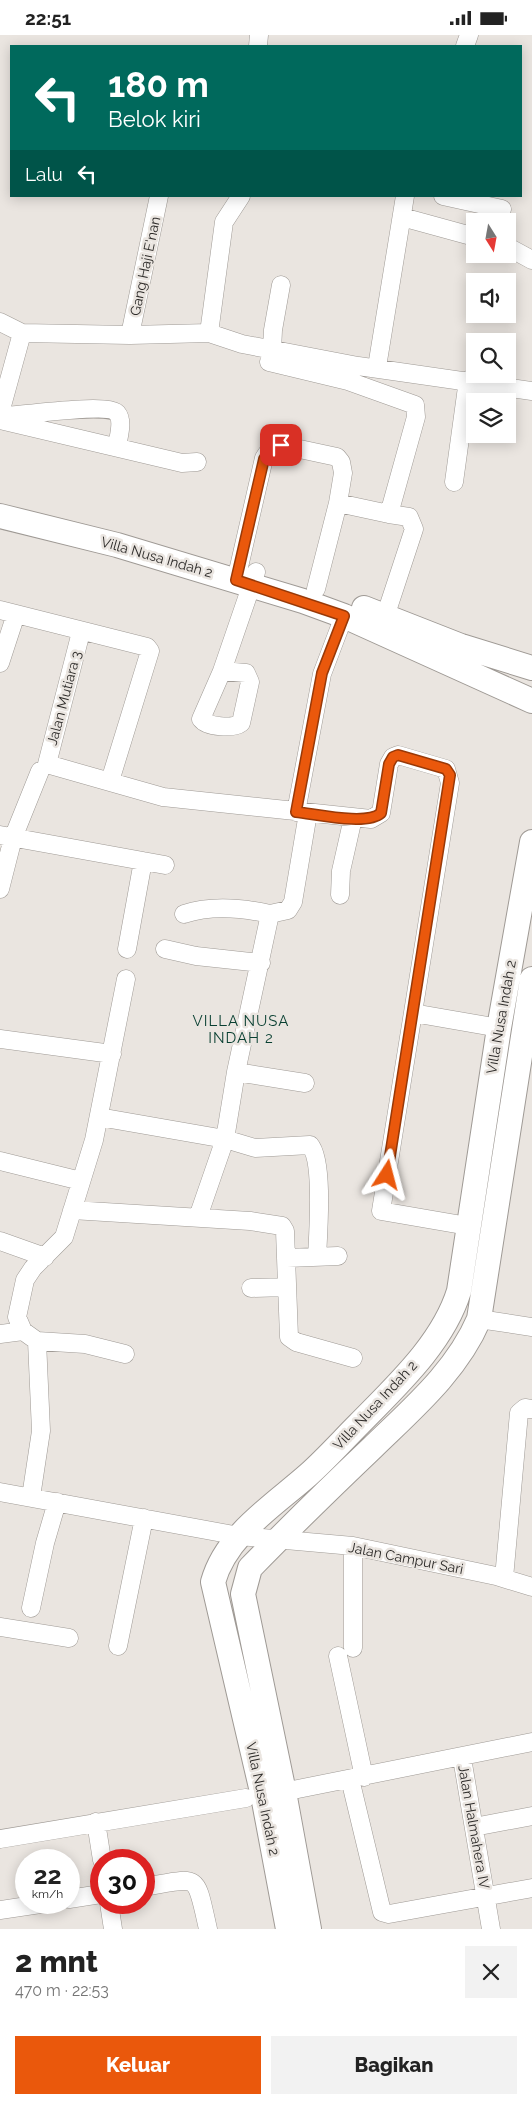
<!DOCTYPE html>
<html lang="id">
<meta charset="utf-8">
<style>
body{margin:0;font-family:Raleway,sans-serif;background:#f2f2f2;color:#222;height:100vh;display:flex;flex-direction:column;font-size:19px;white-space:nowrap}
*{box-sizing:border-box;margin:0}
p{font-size:16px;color:#767676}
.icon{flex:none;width:28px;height:28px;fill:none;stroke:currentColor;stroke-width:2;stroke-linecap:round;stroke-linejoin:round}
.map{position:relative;height:1894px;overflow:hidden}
.side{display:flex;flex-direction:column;background:#fff;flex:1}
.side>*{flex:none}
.banner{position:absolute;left:10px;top:10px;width:512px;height:152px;border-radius:0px;box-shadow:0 2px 12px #0003;background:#00695c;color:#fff;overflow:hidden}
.needle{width:32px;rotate:169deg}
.fabs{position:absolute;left:466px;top:178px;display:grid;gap:10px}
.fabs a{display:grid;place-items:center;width:50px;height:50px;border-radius:0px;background:#fff;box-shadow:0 2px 12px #0003;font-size:25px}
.speed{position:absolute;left:15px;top:1814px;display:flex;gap:10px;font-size:25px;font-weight:700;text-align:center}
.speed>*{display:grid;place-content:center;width:65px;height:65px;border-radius:50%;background:#fff;box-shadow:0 2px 12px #0003;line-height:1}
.speed small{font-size:12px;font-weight:400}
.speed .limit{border:8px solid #d22;background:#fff;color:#111}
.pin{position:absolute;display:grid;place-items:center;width:42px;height:42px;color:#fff;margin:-21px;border-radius:10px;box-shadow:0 2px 8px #0006}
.me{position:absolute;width:55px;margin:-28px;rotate:9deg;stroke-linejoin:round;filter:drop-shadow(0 0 4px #0008)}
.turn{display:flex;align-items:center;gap:18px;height:105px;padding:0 15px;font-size:22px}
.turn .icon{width:65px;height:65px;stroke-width:2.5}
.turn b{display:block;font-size:35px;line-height:42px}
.then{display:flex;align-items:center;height:48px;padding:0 15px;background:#0003;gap:10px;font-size:19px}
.round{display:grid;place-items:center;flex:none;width:52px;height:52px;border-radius:0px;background:#f2f2f2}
.head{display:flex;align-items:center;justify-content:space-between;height:85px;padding:0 15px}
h1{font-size:30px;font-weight:800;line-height:38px}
.button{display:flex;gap:10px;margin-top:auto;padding:10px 15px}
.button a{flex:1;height:58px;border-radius:0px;background:#ea580c;color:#fff;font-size:20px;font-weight:800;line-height:58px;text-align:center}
.button a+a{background:#f2f2f2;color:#222}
.status{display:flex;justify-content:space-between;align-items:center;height:35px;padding:0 25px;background:#fff;direction:ltr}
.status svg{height:14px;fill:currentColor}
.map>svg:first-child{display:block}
</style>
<div class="status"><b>22:51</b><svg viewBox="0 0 49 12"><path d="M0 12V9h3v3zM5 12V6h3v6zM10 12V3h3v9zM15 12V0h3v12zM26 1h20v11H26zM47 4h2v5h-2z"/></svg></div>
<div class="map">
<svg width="532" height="1894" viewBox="0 0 532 1894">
<rect width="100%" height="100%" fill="#eae5e0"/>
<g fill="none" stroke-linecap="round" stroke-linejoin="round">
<defs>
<path id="street" d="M 258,11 L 259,0
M 465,11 L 469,0
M 443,161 L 502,174
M 402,182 L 475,202
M 508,212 L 532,225
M 0,287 L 22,298 L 130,300 L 209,298 L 242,309 L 358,331 L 532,356
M 209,298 L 224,187 L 241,161
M 130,300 L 159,161
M 272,315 L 273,295 L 281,250
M 269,327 L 348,346 L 415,370 L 416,382 L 389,479 L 338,468
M 377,332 L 405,161
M 0,378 L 22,298
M 5,381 C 22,380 108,368 117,378 C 124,386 118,403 117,412
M 0,385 L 182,428 L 197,427
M 454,447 L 468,345
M 236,545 L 264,423 L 270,414 L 281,410 L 337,422 L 341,427 L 343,438 L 338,468 L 316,554
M 0,575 L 147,612 L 150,616 L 110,746
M 385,582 L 414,494 L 409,482 L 389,479
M 81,597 L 47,729 L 163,762 L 371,784 L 381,778 L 389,729 L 393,722 L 398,720 L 446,734 L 450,748 L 381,1176 L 468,1191
M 0,628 L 16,579
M 222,636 L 201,684 C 207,692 233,694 241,688 L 250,647 L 246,638 L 222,636 L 256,537
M 296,777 L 322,639 L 344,581
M 0,800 L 165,830
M 0,854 L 13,803 L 40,736
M 340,860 L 341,836 L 353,783
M 184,879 C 211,870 243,873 270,879
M 127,914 L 143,826
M 165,914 L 196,921 L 261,928
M 413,978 L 499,993
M 0,1004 L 112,1019
M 236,1037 L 305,1048
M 99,1082 L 225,1104 L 255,1113 L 310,1110 C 324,1126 318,1200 317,1222
M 0,1126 L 81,1146
M 72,1175 L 250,1186 L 282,1191 L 285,1196 L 289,1302 L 296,1307 L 353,1323
M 198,1182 L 225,1104 L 236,1037 L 270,879 L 288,875 L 293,867 L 308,778
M 0,1206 L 45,1222
M 287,1223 L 338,1221
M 251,1253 L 287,1252
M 479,1284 L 532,1292
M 0,1299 L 23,1296
M 37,1306 L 85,1309 L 125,1319
M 0,1457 L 239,1501 L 353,1511 L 496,1541 L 532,1552
M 31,1462 L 41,1396 L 37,1306 L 23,1296 L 17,1282 L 25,1245 L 33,1233 L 64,1202 L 94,1105 L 126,944
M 504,1543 L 519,1378 L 525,1373 L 532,1374
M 31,1573 L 45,1508 L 57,1467
M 0,1592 L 69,1603
M 118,1611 L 144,1483
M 353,1613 L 353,1511
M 338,1621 L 364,1742
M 462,1723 L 491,1894
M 350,1744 L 382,1877 L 389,1879 L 532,1853
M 273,1759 L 532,1707
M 96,1787 L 102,1825
M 474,1792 L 532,1781
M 0,1804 L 246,1763
M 144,1852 C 201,1842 195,1837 208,1894
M 69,1864 L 101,1859
M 109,1868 L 113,1894
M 0,1875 L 47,1868"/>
<path id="secondary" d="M 0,481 L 117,510 L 303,566 L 344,581 L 532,666
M 364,573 L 461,611 L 532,633
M 288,1894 L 263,1761 L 213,1547 C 226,1500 273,1471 308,1440 C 326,1424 342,1406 359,1389 C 397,1350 443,1308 459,1256 L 499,993 L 532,807
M 309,1894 L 284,1757 L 243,1559 L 250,1533 C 290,1492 331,1452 373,1412 C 412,1374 457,1336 479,1284 L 532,944"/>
</defs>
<use href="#street" stroke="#9f9a95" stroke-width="19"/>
<use href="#secondary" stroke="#9f9a95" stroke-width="26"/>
<use href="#street" stroke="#fff" stroke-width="18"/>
<use href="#secondary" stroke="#fff" stroke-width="24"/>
</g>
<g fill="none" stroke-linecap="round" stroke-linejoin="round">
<defs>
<path id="route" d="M 281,410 L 270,414 L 264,424 L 236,545 L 344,581 L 322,638 L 296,777 C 316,779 367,791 381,778 L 389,729 L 393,722 L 398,720 L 446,734 L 450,740 L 387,1140"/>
</defs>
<use href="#route" stroke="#983908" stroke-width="12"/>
<use href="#route" stroke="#ea580c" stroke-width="9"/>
</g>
<g text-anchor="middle" stroke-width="5" stroke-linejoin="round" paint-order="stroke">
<g font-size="14" fill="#2d2b29" stroke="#eae5e0">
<text transform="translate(145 231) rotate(-78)" y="5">Gang Haji E'nan</text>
<text transform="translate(157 522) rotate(16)" y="5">Villa Nusa Indah 2</text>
<text transform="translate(64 663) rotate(-75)" y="5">Jalan Mutiara 3</text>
<text transform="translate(501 982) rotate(-80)" y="5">Villa Nusa Indah 2</text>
<text transform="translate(375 1370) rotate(-47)" y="5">Villa Nusa Indah 2</text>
<text transform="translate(406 1523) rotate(11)" y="5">Jalan Campur Sari</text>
<text transform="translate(263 1764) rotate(78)" y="5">Villa Nusa Indah 2</text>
<text transform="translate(474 1792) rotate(80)" y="5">Jalan Halmahera IV</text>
</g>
<g font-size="15" letter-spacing="1" fill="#083f31" stroke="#eae5e0">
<text x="241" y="991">VILLA NUSA<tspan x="241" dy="17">INDAH 2</tspan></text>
</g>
</g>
</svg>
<div class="fabs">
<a><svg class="needle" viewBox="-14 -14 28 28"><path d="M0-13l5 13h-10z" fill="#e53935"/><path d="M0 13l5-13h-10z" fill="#767676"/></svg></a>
<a><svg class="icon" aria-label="sound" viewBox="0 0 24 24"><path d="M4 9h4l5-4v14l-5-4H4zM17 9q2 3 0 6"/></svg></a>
<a><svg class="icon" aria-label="search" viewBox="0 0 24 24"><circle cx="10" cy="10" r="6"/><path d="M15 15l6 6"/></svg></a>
<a><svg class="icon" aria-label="layers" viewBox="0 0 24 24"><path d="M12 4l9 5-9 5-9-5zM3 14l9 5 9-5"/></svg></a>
</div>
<div class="speed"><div>22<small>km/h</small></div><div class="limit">30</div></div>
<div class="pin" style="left:281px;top:410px;background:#d93025"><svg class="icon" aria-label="arrive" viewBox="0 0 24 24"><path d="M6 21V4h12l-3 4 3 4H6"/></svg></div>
<svg class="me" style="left:387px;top:1140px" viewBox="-20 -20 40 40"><path d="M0-17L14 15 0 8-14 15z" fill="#ea580c" stroke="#fff" stroke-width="4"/></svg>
<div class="banner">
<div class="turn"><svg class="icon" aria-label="left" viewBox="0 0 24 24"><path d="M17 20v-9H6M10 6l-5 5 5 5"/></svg><div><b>180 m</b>Belok kiri</div></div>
<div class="then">Lalu<svg class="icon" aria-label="left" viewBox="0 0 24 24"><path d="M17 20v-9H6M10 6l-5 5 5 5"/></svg></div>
</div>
</div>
<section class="side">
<div class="head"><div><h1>2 mnt</h1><p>470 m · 22:53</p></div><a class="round"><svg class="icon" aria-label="close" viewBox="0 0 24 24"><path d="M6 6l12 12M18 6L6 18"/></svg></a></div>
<div class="button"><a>Keluar</a><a>Bagikan</a></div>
</section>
